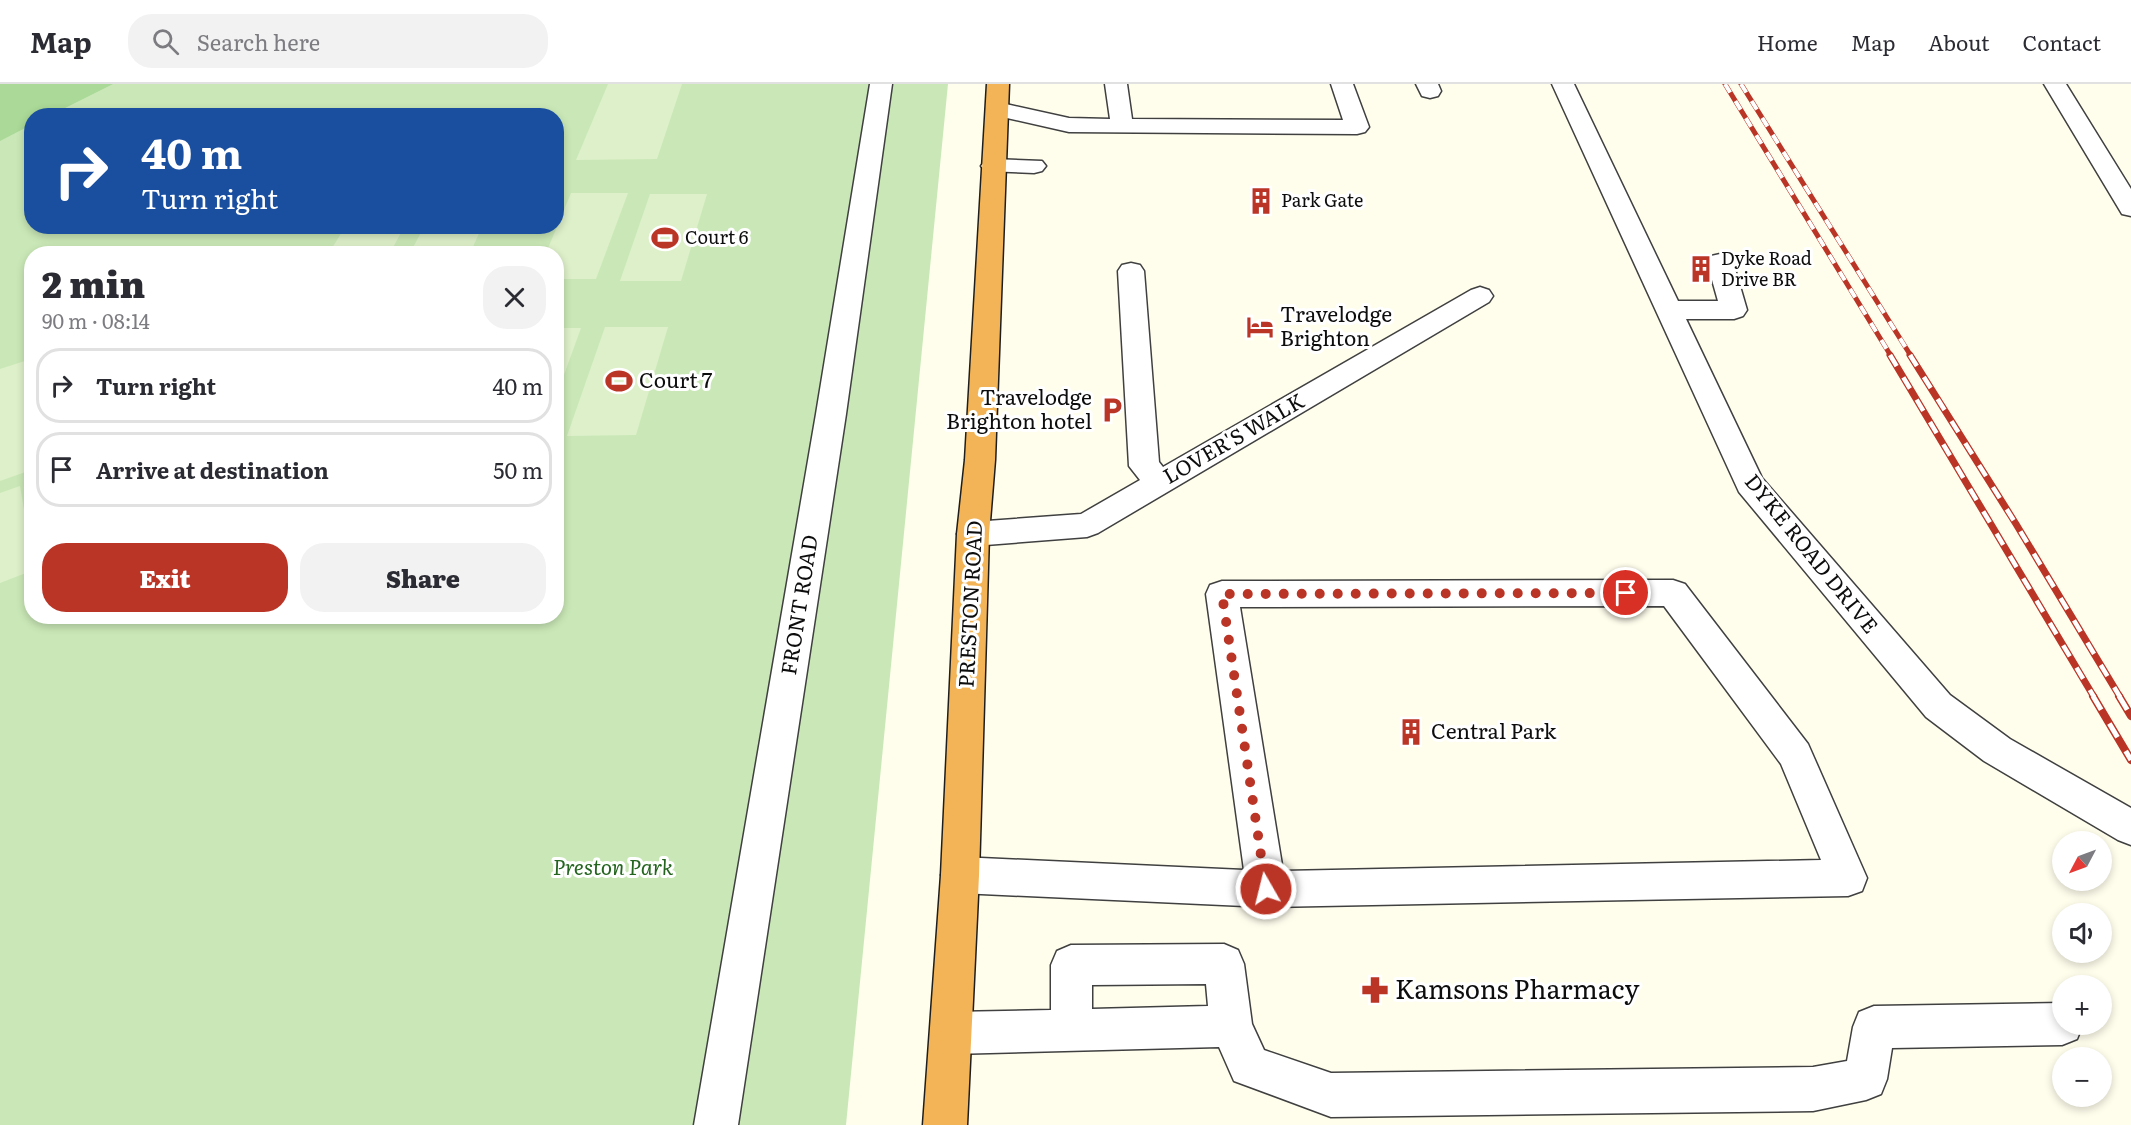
<!DOCTYPE html>
<meta charset="utf-8">
<style>
body{margin:0;font-family:Literata,serif;background:#f2f2f3;color:#2b2b33;height:100vh;display:flex;flex-direction:column;font-size:22px;white-space:nowrap}
*{box-sizing:border-box;margin:0}
p{font-size:20px;color:#7c7c81}
.icon{flex:none;width:33px;height:33px;fill:none;stroke:currentColor;stroke-width:2;stroke-linecap:round;stroke-linejoin:round}
.map{position:relative;flex:1;overflow:hidden}
.drawer{position:absolute;left:24px;top:162px;width:540px;height:378px;display:flex;flex-direction:column;background:#fff;border-radius:24px;box-shadow:0 3px 9px #0003}
.drawer>*{flex:none}
.top-card{position:absolute;left:24px;top:24px;width:540px;height:126px;border-radius:24px;box-shadow:0 3px 9px #0003;background:#1a4fa0;color:#fff;overflow:hidden}
.needle{width:39px;rotate:229deg}
.controls{position:absolute;left:2052px;top:747px;display:grid;gap:12px}
.controls a{display:grid;place-items:center;width:60px;height:60px;border-radius:50%;background:#fff;box-shadow:0 3px 9px #0003;font-size:30px}
.pin{position:absolute;display:grid;place-items:center;width:51px;height:51px;color:#fff;margin:-26px;border:3px solid #fff;border-radius:50%;box-shadow:0 2px 6px #0007}
.me{position:absolute;width:66px;margin:-33px;rotate:352deg;stroke-linejoin:round;filter:drop-shadow(0 0 4px #0008)}
.turn{display:flex;align-items:center;gap:21px;height:126px;padding:0 18px;font-size:27px}
.turn .icon{width:78px;height:78px;stroke-width:2.5}
.turn b{display:block;font-size:42px;line-height:51px}
.round{display:grid;place-items:center;flex:none;width:63px;height:63px;border-radius:24px;background:#f2f2f3}
.overview{display:flex;align-items:center;justify-content:space-between;height:102px;padding:0 18px}
h1{font-size:36px;font-weight:800;line-height:45px}
.button{display:flex;gap:12px;margin-top:auto;padding:12px 18px}
.button a{flex:1;height:69px;border-radius:24px;background:#bb3527;color:#fff;font-size:24px;font-weight:800;line-height:69px;text-align:center}
.button a+a{background:#f2f2f3;color:#2b2b33}
ul{padding:0;list-style:none}
li{display:flex;align-items:center;gap:18px;height:75px;margin:0 12px 9px;padding:0 6px;border:3px solid #e1e1e2;border-radius:24px}
li div{flex:1}
li b{display:block;font-size:22px}
li em{font-style:normal}
header{display:flex;align-items:center;gap:36px;box-sizing:border-box;height:84px;padding:0 30px;background:#fff;border-bottom:2px solid #e1e1e2}
header strong{font-size:28px}
nav{display:flex;gap:33px;margin-inline-start:auto;font-size:21px}
.search{width:420px;height:54px;background:#f2f2f3;display:flex;align-items:center;gap:15px;box-sizing:border-box;padding:0 21px;border-radius:24px;color:#7c7c81;font-size:22px}
.map>svg:first-child{display:block}
</style>
<header>
<strong>Map</strong>
<div class="search"><svg class="icon" aria-label="search" viewBox="0 0 24 24"><circle cx="10" cy="10" r="6"/><path d="M15 15l6 6"/></svg>Search here</div>
<nav><a>Home</a><a>Map</a><a>About</a><a>Contact</a></nav>
</header>
<div class="map">
<svg width="2131" height="1041" viewBox="0 0 2131 1041">
<rect width="100%" height="100%" fill="#fffeed"/>
<path fill="#cae8b7" fill-rule="evenodd" d="M 0,0 L 948,0 L 846,1041 L 0,1041 ZM 32,32 L 556,32 L 556,142 L 32,142 ZM 32,170 L 556,170 L 556,532 L 32,532 Z"/>
<path fill="#abd997" d="M 0,0 L 113,0 L 51,31 L 32,32 L 31,41 L 0,57 Z"/>
<path fill="#ddf0c9" d="M 608,0 L 682,0 L 657,75 L 576,76 Z
M 571,109 L 628,109 L 596,195 L 557,195 L 556,170 L 546,169 Z
M 650,110 L 707,110 L 681,197 L 620,197 Z
M 345,143 L 345,142 L 404,143 L 390,169 L 329,169 Z
M 424,143 L 424,142 L 482,143 L 470,169 L 410,169 Z
M 605,243 L 668,243 L 636,351 L 567,352 Z
M 557,244 L 581,244 L 557,310 L 556,244 Z
M 31,275 L 31,386 L 0,397 L 0,285 Z
M 20,402 L 31,467 L 31,487 L 0,499 L 0,409 Z"/>
<g fill="none" stroke-linecap="round" stroke-linejoin="round">
<defs>
<path id="minor" d="M 870,0 L 892,0 L 846,330 L 738,1041 L 694,1041 L 816,330 Z
M 1105,0 L 1127,0 L 1132,35 L 1343,36 L 1331,0 L 1353,0 L 1369,43 L 1365,48 L 1357,50 L 1069,48 L 989,30 L 986,25 L 989,20 L 997,18 L 1069,34 L 1110,35 Z
M 1416,0 L 1438,0 L 1441,7 L 1438,12 L 1430,14 L 1422,12 Z
M 1552,0 L 1574,0 L 1678,217 L 1718,217 L 1707,178 L 1711,172 L 1720,170 L 1729,172 L 1733,178 L 1747,226 L 1743,232 L 1734,235 L 1686,235 L 1762,394 L 1950,611 L 2010,655 L 2131,724 L 2131,761 L 2118,756 L 1984,677 L 1926,633 L 1739,408 Z
M 2044,0 L 2066,0 L 2131,105 L 2131,132 L 2122,130 Z
M 993,75 L 1042,77 L 1046,82 L 1042,87 L 1034,89 L 985,87 L 981,82 L 985,77 Z
M 1131,179 L 1140,181 L 1144,187 L 1159,378 L 1163,383 L 1471,206 L 1480,203 L 1489,206 L 1493,212 L 1489,218 L 1098,449 L 1087,453 L 973,462 L 962,459 L 957,450 L 962,441 L 973,438 L 1081,430 L 1140,396 L 1129,382 L 1118,187 L 1122,181 Z
M 1673,496 L 1685,500 L 1808,660 L 1867,794 L 1862,807 L 1848,812 L 1266,823 L 960,809 L 946,804 L 941,791 L 946,778 L 960,773 L 1244,786 L 1206,510 L 1210,501 L 1222,497 ZM 1664,522 L 1781,680 L 1821,776 L 1283,787 L 1240,523 Z
M 1224,860 L 1238,866 L 1244,880 L 1252,940 L 1264,966 L 1331,989 L 1813,983 L 1847,977 L 1853,943 L 1859,928 L 1874,922 L 2062,919 L 2062,940 L 2083,940 L 2077,955 L 2062,961 L 1892,964 L 1887,995 L 1881,1010 L 1866,1016 L 1813,1027 L 1331,1033 L 1234,997 L 1219,963 L 952,970 L 937,964 L 931,949 L 937,934 L 952,928 L 1051,926 L 1051,881 L 1057,867 L 1071,861 ZM 1206,900 L 1208,922 L 1092,925 L 1092,901 Z"/>
<path id="highway" d="M 987,0 L 1009,0 L 995,376 L 989,450 L 979,791 L 967,1041 L 923,1041 L 941,791 L 957,450 L 965,376 Z"/>
</defs>
<use href="#minor" stroke="#404040" stroke-width="3"/>
<use href="#highway" stroke="#1e1e1e" stroke-width="3"/>
<use href="#minor" fill="#fff" fill-rule="evenodd"/>
<use href="#highway" fill="#f2b457" fill-rule="evenodd"/>
<defs>
<path id="rail-far2" d="M 1725,0 L 1891,272
M 1741,0 L 1911,272"/>
<path id="rail-far1" d="M 1890,271 L 2094,613
M 1910,271 L 2016,440 L 2120,613"/>
<path id="rail" d="M 2093,612 L 2131,676
M 2119,612 L 2131,632"/>
</defs>
<use href="#rail-far2" stroke="#bb3527" stroke-width="5"/>
<use href="#rail-far1" stroke="#bb3527" stroke-width="7"/>
<use href="#rail" stroke="#bb3527" stroke-width="8"/>
<use href="#rail-far2" stroke="#fff" stroke-width="4" stroke-dasharray="10" stroke-linecap="butt"/>
<use href="#rail-far1" stroke="#fff" stroke-width="4.5" stroke-dasharray="13" stroke-linecap="butt"/>
<use href="#rail" stroke="#fff" stroke-width="5" stroke-dasharray="16" stroke-linecap="butt"/>
</g>
<g fill="none" stroke-linecap="round" stroke-linejoin="round">
<path stroke="#bb3527" stroke-width="10" stroke-dasharray="0 18" d="M 1266,805 L 1222,510 L 1626,509"/>
</g>
<defs>
<symbol id="building-bare" viewBox="-9 -9 18 18"><path d="M-4-6H4V6H1V3H-1V6H-4ZM-2.5-4.3h1.7v1.8h-1.7ZM.8-4.3h1.7v1.8H.8ZM-2.5-1h1.7V.8h-1.7ZM.8-1h1.7V.8H.8Z" fill="#bb3527" stroke="#fff" stroke-width="2.5" paint-order="stroke"/></symbol>
<symbol id="stadium-bare" viewBox="-9 -9 18 18"><path d="M0-5a6.5 5 0 1 0 0 10a6.5 5 0 1 0 0-10ZM-3.5-1.8h7v3.6h-7Z" fill="#bb3527" stroke="#fff" stroke-width="2.5" paint-order="stroke"/></symbol>
<symbol id="hotel-bare" viewBox="-9 -9 18 18"><path d="M-6-4.5h1.5V1H6V5H4.5V3h-9V5H-6ZM-4 0a1.8 1.8 0 1 1 3.6 0ZM.5 0V-2.5h3Q6-2.5 6 0Z" fill="#bb3527" stroke="#fff" stroke-width="2.5" paint-order="stroke"/></symbol>
<symbol id="parking-bare" viewBox="-9 -9 18 18"><path d="M-3.5-5.5H1a3.5 3.5 0 0 1 0 7H-1V5.5H-3.5ZM-1-3.4V-.6H.8a1.4 1.4 0 0 0 0-2.8Z" fill="#bb3527" stroke="#fff" stroke-width="2.5" paint-order="stroke"/></symbol>
<symbol id="pharmacy-bare" viewBox="-9 -9 18 18"><path d="M-2-6h4v4h4v4h-4v4h-4v-4h-4v-4h4Z" fill="#bb3527" stroke="#fff" stroke-width="2.5" paint-order="stroke"/></symbol>
</defs>
<g fill-rule="evenodd">
<use href="#building-bare" x="1242" y="98" width="38" height="38"/>
<use href="#stadium-bare" x="646" y="135" width="38" height="38"/>
<use href="#building-bare" x="1682" y="166" width="38" height="38"/>
<use href="#hotel-bare" x="1241" y="224" width="38" height="38"/>
<use href="#stadium-bare" x="600" y="278" width="38" height="38"/>
<use href="#parking-bare" x="1093" y="307" width="38" height="38"/>
<use href="#building-bare" x="1392" y="629" width="38" height="38"/>
<use href="#pharmacy-bare" x="1356" y="887" width="38" height="38"/>
</g>
<g text-anchor="middle" stroke-width="6" stroke-linejoin="round" paint-order="stroke">
<g font-size="18" fill="#0d0d0d" stroke="#fff" text-anchor="start">
<text x="1281" y="123">Park Gate</text>
<text x="685" y="160">Court 6</text>
<text x="1721" y="181">Dyke Road<tspan x="1721" dy="21">Drive BR</tspan></text>
</g>
<g font-size="21" fill="#0d0d0d" stroke="#fff" text-anchor="start">
<text x="1280" y="238">Travelodge<tspan x="1280" dy="24">Brighton</tspan></text>
<text x="639" y="304">Court 7</text>
<text x="1092" y="321" text-anchor="end">Travelodge<tspan x="1092" dy="24">Brighton hotel</tspan></text>
<text x="1431" y="655">Central Park</text>
</g>
<g font-size="21" fill="#0d0d0d" stroke="#fff">
<text transform="translate(1234 355) rotate(-30)" y="7">LOVER'S WALK</text>
<text transform="translate(1811 470) rotate(51)" y="7">DYKE ROAD DRIVE</text>
<text transform="translate(971 520) rotate(-87)" y="7">PRESTON ROAD</text>
<text transform="translate(800 521) rotate(-81)" y="7">FRONT ROAD</text>
</g>
<g font-size="21" font-style="italic" fill="#23641e" stroke="#fff">
<text x="613" y="791">Preston Park</text>
</g>
<g font-size="26" fill="#0d0d0d" stroke="#fff" text-anchor="start">
<text x="1395" y="915">Kamsons Pharmacy</text>
</g>
</g>
</svg>
<div class="controls">
<a><svg class="needle" viewBox="-14 -14 28 28"><path d="M0-13l5 13h-10z" fill="#e53935"/><path d="M0 13l5-13h-10z" fill="#7c7c81"/></svg></a>
<a><svg class="icon" aria-label="sound" viewBox="0 0 24 24"><path d="M4 9h4l5-4v14l-5-4H4zM17 9q2 3 0 6"/></svg></a>
<a>+</a>
<a>−</a>
</div>
<div class="pin" style="left:1626px;top:509px;background:#d93025"><svg class="icon" aria-label="arrive" viewBox="0 0 24 24"><path d="M6 21V4h12l-3 4 3 4H6"/></svg></div>
<svg class="me" style="left:1266px;top:805px" viewBox="-20 -20 40 40"><circle r="17" fill="#bb3527" stroke="#fff" stroke-width="3"/><path d="M0-11L8 9 0 5-8 9z" fill="#fff"/></svg>
<div class="top-card">
<div class="turn"><svg class="icon" aria-label="right" viewBox="0 0 24 24"><path d="M7 20v-9h11M14 6l5 5-5 5"/></svg><div><b>40 m</b>Turn right</div></div>
</div>
<section class="drawer">
<div class="overview"><div><h1>2 min</h1><p>90 m · 08:14</p></div><a class="round"><svg class="icon" aria-label="close" viewBox="0 0 24 24"><path d="M6 6l12 12M18 6L6 18"/></svg></a></div>
<ul>
<li><svg class="icon" aria-label="right" viewBox="0 0 24 24"><path d="M7 20v-9h11M14 6l5 5-5 5"/></svg><div><b>Turn right</b></div><em>40 m</em></li>
<li><svg class="icon" aria-label="arrive" viewBox="0 0 24 24"><path d="M6 21V4h12l-3 4 3 4H6"/></svg><div><b>Arrive at destination</b></div><em>50 m</em></li>
</ul>
<div class="button"><a>Exit</a><a>Share</a></div>
</section>
</div>
